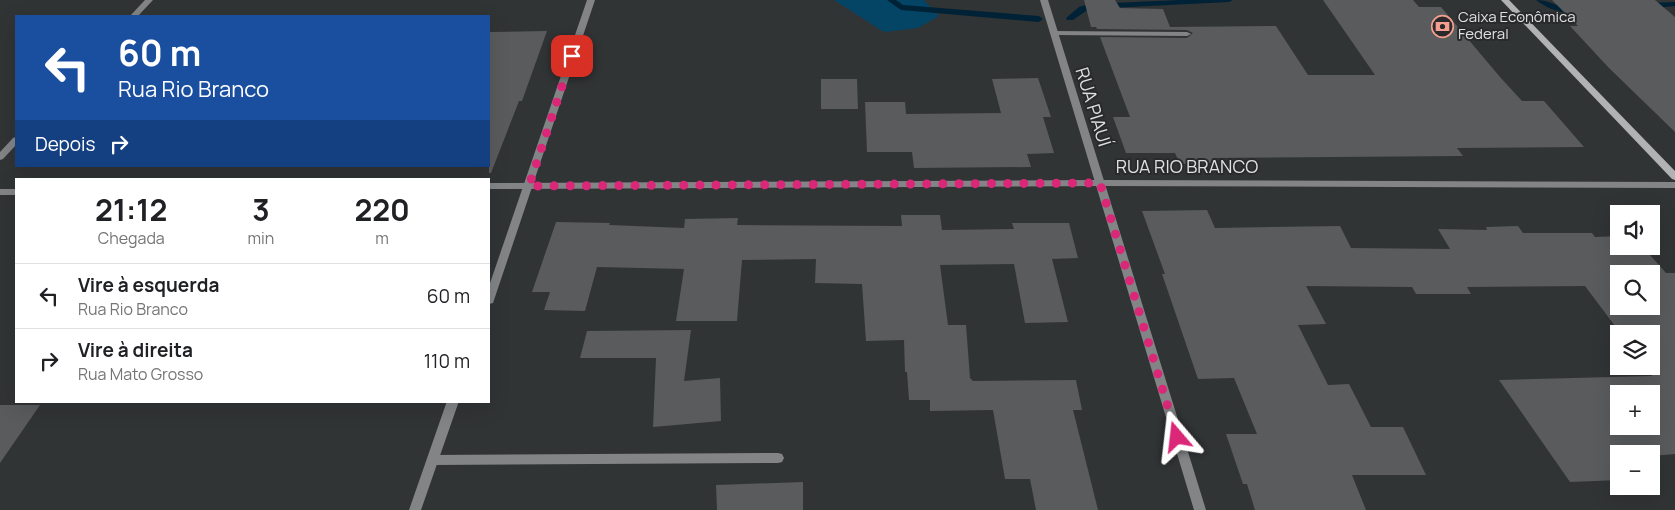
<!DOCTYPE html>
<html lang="pt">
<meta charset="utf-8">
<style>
body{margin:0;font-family:Manrope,sans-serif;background:#f6f6f6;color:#202124;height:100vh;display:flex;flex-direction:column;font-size:19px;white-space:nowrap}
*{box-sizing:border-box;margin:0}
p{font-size:16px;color:#757577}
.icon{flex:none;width:28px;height:28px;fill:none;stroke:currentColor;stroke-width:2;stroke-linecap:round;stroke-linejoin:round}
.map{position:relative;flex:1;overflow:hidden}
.sheet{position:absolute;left:15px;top:178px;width:475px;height:225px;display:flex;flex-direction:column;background:#fff;border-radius:0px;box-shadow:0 5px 20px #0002}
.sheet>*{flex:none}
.hud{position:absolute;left:15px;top:15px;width:475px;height:152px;border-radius:0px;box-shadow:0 5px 20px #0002;background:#1a4fa0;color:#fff;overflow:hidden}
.fabs{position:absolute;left:1610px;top:205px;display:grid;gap:10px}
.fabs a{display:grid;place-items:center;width:50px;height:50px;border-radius:0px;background:#fff;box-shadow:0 5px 20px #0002;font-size:25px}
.pin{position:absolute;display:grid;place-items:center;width:42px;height:42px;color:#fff;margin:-21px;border-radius:10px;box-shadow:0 2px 8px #0006}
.me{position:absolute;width:55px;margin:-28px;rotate:343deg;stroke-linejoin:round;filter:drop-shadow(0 0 4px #0008)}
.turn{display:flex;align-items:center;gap:18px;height:105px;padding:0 20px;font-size:22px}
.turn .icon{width:65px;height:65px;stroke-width:2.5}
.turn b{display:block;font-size:35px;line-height:42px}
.then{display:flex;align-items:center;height:48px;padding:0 20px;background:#0003;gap:10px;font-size:19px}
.eta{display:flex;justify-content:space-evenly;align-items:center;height:85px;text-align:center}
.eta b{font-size:30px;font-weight:700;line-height:35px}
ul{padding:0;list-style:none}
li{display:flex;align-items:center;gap:15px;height:65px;padding:0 20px;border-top:1px solid #e0e0e0}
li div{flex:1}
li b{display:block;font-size:19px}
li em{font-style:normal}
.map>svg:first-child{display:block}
</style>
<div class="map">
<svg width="1675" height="510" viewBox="0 0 1675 510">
<rect width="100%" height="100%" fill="#313435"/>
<path fill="#044465" d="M 834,0 L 924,0 L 939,16 L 918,28 L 884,32 Z"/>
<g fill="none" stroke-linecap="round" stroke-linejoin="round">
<path fill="#002237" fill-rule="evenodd" d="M 887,0 L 896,0 L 903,5 L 1039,16 L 1043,19 L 1039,22 L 901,10 Z
M 1179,0 L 1233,0 L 1229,2 L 1089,9 L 1073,20 L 1067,20 L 1066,18 L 1079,7 L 1089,4 Z
M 1536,0 C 1549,0 1553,5 1564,7 C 1570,9 1575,6 1580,10 C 1568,18 1546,8 1536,0 Z
M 1675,2 L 1675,6 L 1647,9 L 1643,6 L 1647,3 Z"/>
</g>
<path fill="#595b5d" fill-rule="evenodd" d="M 1084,0 L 1115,0 L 1120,8 L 1163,9 L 1170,27 L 1276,26 L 1308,75 L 1375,75 L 1323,0 L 1413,0 L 1419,7 L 1441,7 L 1500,77 L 1522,101 L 1544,101 L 1584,147 L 1457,148 L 1463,156 L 1214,158 L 1216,163 L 1180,164 L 1175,153 L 1126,153 L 1113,117 L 1130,117 L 1100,37 L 1187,38 L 1193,33 L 1187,30 L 1097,29 L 1096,27 L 1091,27 Z
M 1552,0 L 1655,0 L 1675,17 L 1675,132 L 1608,67 L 1570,26 L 1578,26 Z
M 547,31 L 522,101 L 519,101 L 491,173 L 489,173 L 489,32 Z
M 1038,78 L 1051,117 L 1043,117 L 1054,153 L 1027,154 L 1031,167 L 914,168 L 912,152 L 867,152 L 865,102 L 905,102 L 906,114 L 1001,113 L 992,79 Z
M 821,79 L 857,79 L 858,109 L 821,109 Z
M 1207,210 L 1215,228 L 1340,226 L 1351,248 L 1450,249 L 1438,229 L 1487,230 L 1486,227 L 1518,226 L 1523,233 L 1592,233 L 1595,237 L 1619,236 L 1619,246 L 1642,246 L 1666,273 L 1675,273 L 1675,454 L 1651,456 L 1651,454 L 1619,454 L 1619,480 L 1570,482 L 1499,380 L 1652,376 L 1645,366 L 1651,366 L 1651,334 L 1621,334 L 1585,286 L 1467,287 L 1471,294 L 1416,294 L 1412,287 L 1306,286 L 1326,324 L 1298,325 L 1328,385 L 1349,384 L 1371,427 L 1403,427 L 1426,475 L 1352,475 L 1366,510 L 1255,510 L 1247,484 L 1243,484 L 1226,434 L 1257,434 L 1234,378 L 1198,379 L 1162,274 L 1165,274 L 1142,211 ZM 1619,274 L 1651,274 L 1651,306 L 1619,306 ZM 1619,394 L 1651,394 L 1651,426 L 1619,426 Z
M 901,215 L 940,215 L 942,230 L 1014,229 L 1012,223 L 1069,223 L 1078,258 L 1052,259 L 1068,322 L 1025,323 L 1014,264 L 940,265 L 948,325 L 966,325 L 970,378 L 973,381 L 1076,380 L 1082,410 L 1073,410 L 1098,510 L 1036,510 L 1030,479 L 1005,479 L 993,410 L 930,411 L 930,400 L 909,400 L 907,372 L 905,372 L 904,340 L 866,341 L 862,284 L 815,283 L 816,259 L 742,260 L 737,321 L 676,321 L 684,269 L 597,267 L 585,311 L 544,310 L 550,292 L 532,292 L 556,222 L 610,223 L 609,225 L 684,228 L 685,219 L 738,218 L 737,225 L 902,226 Z
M 691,330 L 684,381 L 720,378 L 721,421 L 653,427 L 656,358 L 580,358 L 587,331 Z
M 0,405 L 40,405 L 0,463 Z
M 803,482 L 803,510 L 717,510 L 716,485 Z"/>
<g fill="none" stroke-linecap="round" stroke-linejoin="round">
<path fill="#838485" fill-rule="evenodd" d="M 1051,31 L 1187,32 L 1191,34 L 1187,36 L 1054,35 L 1050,33 Z
M 778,453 L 782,454 L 784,458 L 782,462 L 778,463 L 433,465 L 429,464 L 427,460 L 429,456 L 433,455 Z"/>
<path fill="#838485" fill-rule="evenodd" d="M 145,0 L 153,0 L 138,16 L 130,16 Z
M 587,0 L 595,0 L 494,300 L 493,303 L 489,304 L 489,286 Z
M 1040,0 L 1048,0 L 1206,510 L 1194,510 Z
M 16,137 L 16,145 L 3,159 L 0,160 L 0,152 L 13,138 Z
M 447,401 L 459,401 L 421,510 L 409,510 Z"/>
<path fill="#838485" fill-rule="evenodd" d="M 1100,180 L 1675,182 L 1675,188 L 1100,186 L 489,189 L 489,183 Z
M 0,189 L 16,189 L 16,195 L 0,195 Z"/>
<path fill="#b0b2b3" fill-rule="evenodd" d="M 1501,0 L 1509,0 L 1675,171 L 1675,180 L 1672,179 Z"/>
</g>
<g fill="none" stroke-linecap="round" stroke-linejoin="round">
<path stroke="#db2777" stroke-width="9" stroke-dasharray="0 16.2" d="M 572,56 L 529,186 L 1100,183 L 1177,437"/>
</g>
<defs>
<symbol id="bank-ring" viewBox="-11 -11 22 22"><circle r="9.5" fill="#282a2b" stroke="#f59d8f" stroke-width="1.5"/><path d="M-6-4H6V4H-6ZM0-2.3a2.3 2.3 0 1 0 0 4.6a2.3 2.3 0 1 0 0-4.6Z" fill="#f59d8f"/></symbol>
</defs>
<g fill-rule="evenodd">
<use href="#bank-ring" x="1430" y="14" width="25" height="25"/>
</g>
<g text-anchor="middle" stroke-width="4" stroke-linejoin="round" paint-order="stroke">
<g font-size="15" fill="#dee0e1" stroke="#282a2b" text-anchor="start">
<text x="1458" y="22">Caixa Econômica<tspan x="1458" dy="17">Federal</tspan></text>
</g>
<g font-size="18" fill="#dee0e1" stroke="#282a2b">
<text transform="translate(1093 107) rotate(73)" y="6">RUA PIAUÍ</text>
<text x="1187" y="173">RUA RIO BRANCO</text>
</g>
</g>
</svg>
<div class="fabs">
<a><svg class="icon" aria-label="sound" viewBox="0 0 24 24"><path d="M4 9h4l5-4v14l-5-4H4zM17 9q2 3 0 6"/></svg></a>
<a><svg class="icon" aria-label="search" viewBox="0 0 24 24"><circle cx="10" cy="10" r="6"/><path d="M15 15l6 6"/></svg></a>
<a><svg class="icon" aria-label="layers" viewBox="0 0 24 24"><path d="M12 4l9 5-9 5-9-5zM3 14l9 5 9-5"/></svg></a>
<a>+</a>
<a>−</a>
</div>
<div class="pin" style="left:572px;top:56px;background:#d93025"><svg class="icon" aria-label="arrive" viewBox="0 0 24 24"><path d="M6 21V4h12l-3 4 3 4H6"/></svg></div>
<svg class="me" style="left:1177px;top:437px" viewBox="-20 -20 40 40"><path d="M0-17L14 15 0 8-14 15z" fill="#db2777" stroke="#fff" stroke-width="4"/></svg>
<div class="hud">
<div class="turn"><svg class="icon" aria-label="left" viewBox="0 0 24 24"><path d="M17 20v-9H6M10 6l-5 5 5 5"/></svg><div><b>60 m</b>Rua Rio Branco</div></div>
<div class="then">Depois<svg class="icon" aria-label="right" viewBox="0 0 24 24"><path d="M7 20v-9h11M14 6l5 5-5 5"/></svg></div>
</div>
<section class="sheet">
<div class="eta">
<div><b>21:12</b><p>Chegada</p></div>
<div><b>3</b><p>min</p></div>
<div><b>220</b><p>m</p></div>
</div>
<ul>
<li><svg class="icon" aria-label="left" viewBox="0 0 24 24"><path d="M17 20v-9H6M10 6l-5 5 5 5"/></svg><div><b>Vire à esquerda</b><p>Rua Rio Branco</p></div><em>60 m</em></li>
<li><svg class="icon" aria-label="right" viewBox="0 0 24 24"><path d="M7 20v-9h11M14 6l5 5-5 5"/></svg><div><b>Vire à direita</b><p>Rua Mato Grosso</p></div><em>110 m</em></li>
</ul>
</section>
</div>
